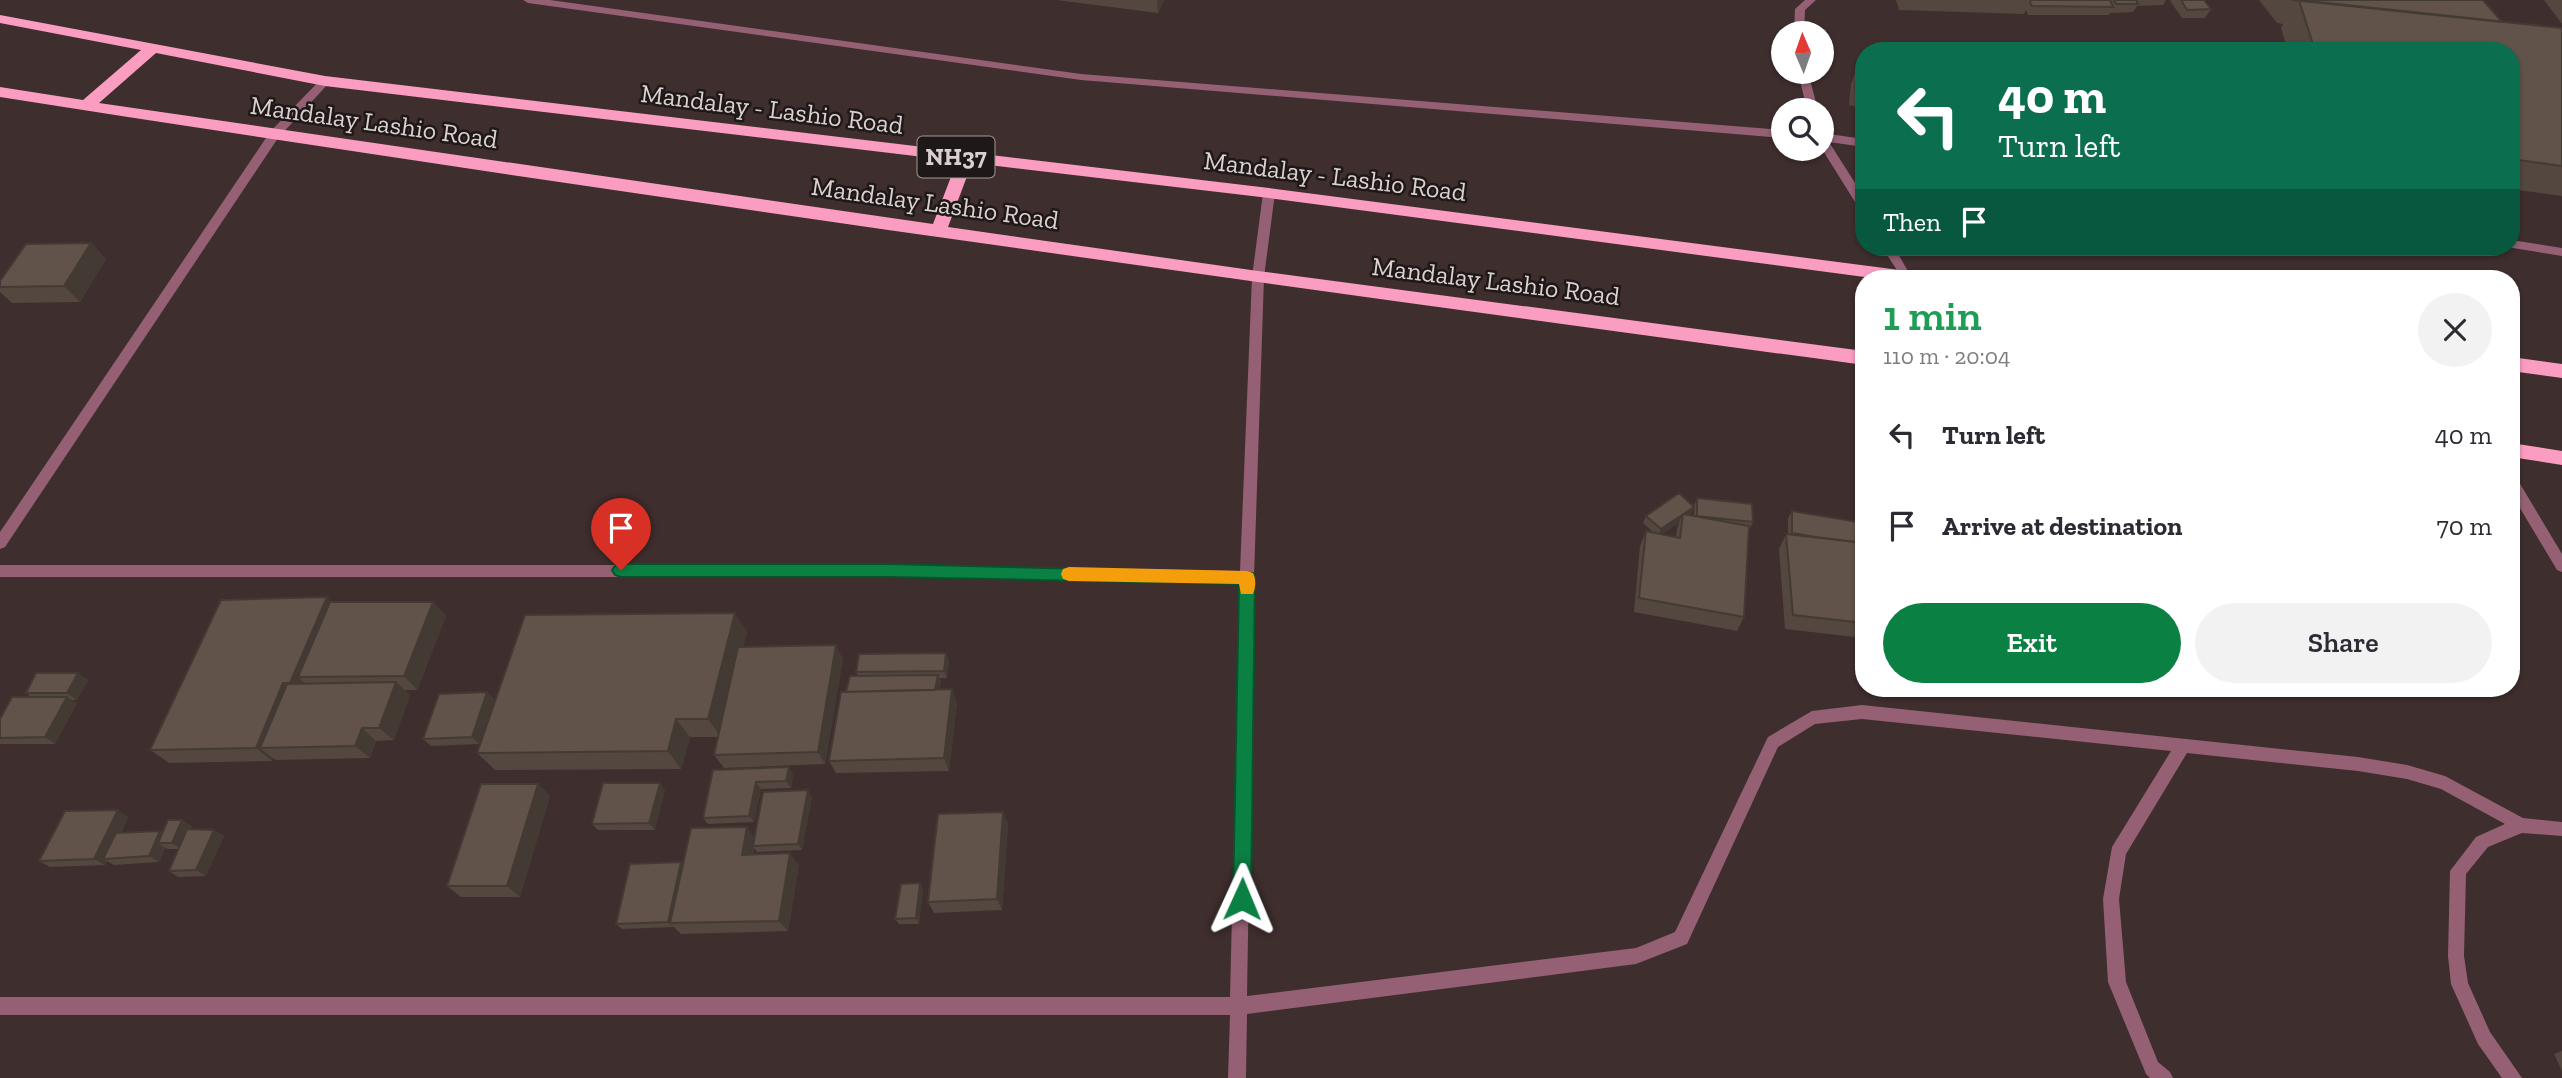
<!DOCTYPE html>
<meta charset="utf-8">
<style>
body{margin:0;font-family:"Zilla Slab",serif;background:#f2f2f3;color:#2b2b33;height:100vh;display:flex;flex-direction:column;font-size:26px;white-space:nowrap}
*{box-sizing:border-box;margin:0}
p{font-size:23px;color:#7c7c81}
.icon{flex:none;width:38px;height:38px;fill:none;stroke:currentColor;stroke-width:2;stroke-linecap:round;stroke-linejoin:round}
.map{position:relative;flex:1;overflow:hidden}
.panel{position:absolute;left:1855px;top:270px;width:665px;height:427px;display:flex;flex-direction:column;background:#fff;border-radius:28px;box-shadow:0 2px 5px #0004}
.panel>*{flex:none}
.hud{position:absolute;left:1855px;top:42px;width:665px;height:214px;border-radius:28px;box-shadow:0 2px 5px #0004;background:#0b6e4f;color:#fff;overflow:hidden}
.needle{width:46px;rotate:358deg}
.fabs{position:absolute;left:1771px;top:21px;display:grid;gap:14px}
.fabs a{display:grid;place-items:center;width:63px;height:63px;border-radius:50%;background:#fff;box-shadow:0 2px 5px #0004;font-size:35px}
.pin{position:absolute;display:grid;place-items:center;width:60px;height:60px;color:#fff;margin:-72px -30px;border-radius:50% 50% 50% 0;rotate:-45deg;box-shadow:0 0 7px #0007}
.pin .icon{rotate:45deg}
.me{position:absolute;width:77px;margin:-38px;rotate:1deg;stroke-linejoin:round;filter:drop-shadow(0 0 5px #0008)}
.turn{display:flex;align-items:center;gap:24px;height:147px;padding:0 28px;font-size:32px}
.turn .icon{width:91px;height:91px;stroke-width:2.5}
.turn b{display:block;font-size:49px;line-height:60px}
.then{display:flex;align-items:center;height:66px;padding:0 28px;background:#0003;gap:14px;font-size:26px}
.round{display:grid;place-items:center;flex:none;width:74px;height:74px;border-radius:37px;background:#f2f2f3}
.summary{display:flex;align-items:center;justify-content:space-between;height:119px;padding:0 28px}
h1{font-size:42px;font-weight:600;line-height:52px;color:#1e9e55}
.cta{display:flex;gap:14px;margin-top:auto;padding:14px 28px}
.cta a{flex:1;height:80px;border-radius:42px;background:#0b8043;color:#fff;font-size:28px;font-weight:600;line-height:80px;text-align:center}
.cta a+a{background:#f2f2f3;color:#2b2b33}
ul{padding:0;list-style:none}
li{display:flex;align-items:center;gap:21px;height:91px;padding:0 28px}
li div{flex:1}
li b{display:block;font-size:26px}
li em{font-style:normal}
.map>svg:first-child{display:block}
</style>
<div class="map">
<svg width="2562" height="1078" viewBox="0 0 2562 1078">
<rect width="100%" height="100%" fill="#3e2e2d"/>
<g fill="none" stroke-linecap="round" stroke-linejoin="round">
<path fill="#956074" fill-rule="evenodd" d="M 523,0 L 550,0 L 1081,74 L 1783,130 L 1783,138 L 1081,80 L 528,3 Z
M 1805,0 L 1816,0 L 1805,10 L 1804,33 L 1794,33 L 1795,9 Z
M 1798,72 L 1808,72 L 1818,110 L 1807,110 Z
M 325,78 L 329,79 L 329,83 L 278,138 L 5,547 L 0,549 L 0,532 L 270,132 L 321,79 Z
M 1822,133 L 1864,139 L 1864,147 L 1829,142 L 1864,197 L 1864,211 L 1860,210 L 1822,149 Z
M 1269,189 L 1275,193 L 1264,277 L 1254,577 L 1247,996 L 1636,948 L 1675,932 L 1768,737 L 1812,711 L 1862,705 L 2358,757 L 2407,765 L 2445,776 L 2523,818 L 2562,822 L 2562,836 L 2522,833 L 2488,847 L 2466,874 L 2464,956 L 2468,983 L 2490,1032 L 2522,1078 L 2502,1078 L 2478,1044 L 2451,984 L 2448,956 L 2450,871 L 2476,837 L 2505,824 L 2441,789 L 2407,779 L 2358,771 L 2187,753 L 2126,854 L 2119,899 L 2126,982 L 2158,1062 L 2170,1072 L 2173,1078 L 2150,1078 L 2146,1074 L 2108,982 L 2103,899 L 2112,847 L 2171,751 L 1862,719 L 1815,724 L 1778,747 L 1687,944 L 1636,964 L 1247,1014 L 1246,1078 L 1228,1078 L 1230,1015 L 0,1015 L 0,997 L 1230,997 L 1240,583 L 888,577 L 0,577 L 0,565 L 888,565 L 1240,571 L 1252,277 L 1263,193 Z
M 2511,240 L 2562,248 L 2562,256 L 2507,247 L 2511,247 Z
M 1882,247 L 1894,247 L 1912,278 L 1902,278 Z
M 2511,476 L 2516,477 L 2562,554 L 2562,572 L 2557,570 L 2511,493 Z"/>
<path fill="#fa9dc0" fill-rule="evenodd" d="M 0,15 L 325,76 L 1269,188 L 1915,272 L 1923,278 L 1872,278 L 1269,198 L 972,163 L 948,227 L 1258,271 L 1864,351 L 1864,365 C 1242,281 618,194 0,97 L 0,87 L 83,100 L 141,50 L 0,23 ZM 156,53 L 325,86 L 957,161 L 933,224 L 99,103 Z
M 2511,357 L 2562,364 L 2562,378 L 2511,371 Z
M 2511,443 L 2562,451 L 2562,465 L 2511,457 Z"/>
</g>
<path fill="#534740" fill-rule="evenodd" d="M 1056,0 L 1164,0 L 1158,13 Z
M 1896,0 L 2166,0 L 2163,5 L 2137,6 L 2133,12 L 2111,13 L 2111,12 L 2108,15 L 2028,15 L 2026,10 L 2024,14 L 1899,10 Z
M 2171,0 L 2204,0 L 2211,9 L 2205,18 L 2182,18 L 2170,1 Z
M 2259,0 L 2483,0 L 2502,22 L 2562,28 L 2562,196 L 2511,189 L 2511,51 L 2288,51 L 2281,28 L 2283,24 L 2277,23 Z
M 2544,0 L 2562,0 L 2562,24 Z
M 1857,67 L 1864,69 L 1864,108 L 1849,105 L 1851,84 Z
M 91,243 L 106,259 L 80,302 L 12,303 L 0,292 L 0,281 Z
M 1697,498 L 1753,522 L 1749,530 L 1744,617 L 1737,631 L 1634,612 L 1640,546 L 1646,531 L 1654,533 L 1643,523 L 1646,516 L 1694,506 ZM 1694,507 L 1694,516 L 1689,516 L 1691,514 ZM 1679,523 L 1677,529 L 1676,537 L 1662,534 Z
M 1792,511 L 1864,523 L 1864,638 L 1785,629 L 1779,549 L 1786,534 L 1788,534 L 1788,518 Z
M 332,602 L 433,602 L 446,616 L 417,690 L 404,690 L 410,695 L 394,740 L 376,741 L 370,758 L 276,760 L 273,758 L 272,761 L 169,763 L 150,750 Z
M 747,632 L 743,647 L 843,659 L 825,764 L 724,768 L 714,755 L 718,737 L 690,737 L 681,769 L 495,770 L 477,753 Z
M 946,653 L 949,660 L 947,678 L 939,678 L 941,682 L 939,690 L 957,703 L 949,771 L 836,773 L 829,761 L 846,692 L 858,676 L 856,672 Z
M 78,673 L 88,680 L 77,700 L 72,700 L 77,703 L 55,744 L 0,744 L 0,719 L 31,697 L 26,693 Z
M 2269,688 L 2296,688 L 2290,693 Z
M 494,699 L 479,744 L 431,746 L 423,739 Z
M 713,770 L 793,774 L 791,788 L 761,789 L 754,822 L 708,824 L 703,818 Z
M 538,784 L 550,796 L 520,897 L 461,897 L 447,886 Z
M 665,790 L 655,830 L 598,830 L 592,824 Z
M 812,797 L 802,850 L 757,852 L 754,848 L 753,854 L 799,865 L 788,931 L 681,934 L 674,927 L 622,929 L 616,924 L 683,864 L 747,827 L 754,837 Z
M 1003,812 L 1008,824 L 1002,910 L 934,913 L 928,902 Z
M 128,817 L 121,833 L 162,833 L 192,826 L 190,829 L 214,830 L 224,836 L 206,876 L 178,877 L 169,871 L 178,849 L 168,849 L 165,848 L 159,862 L 114,865 L 107,861 L 105,865 L 50,867 L 39,861 Z
M 923,889 L 919,924 L 899,924 L 895,919 Z
M 2562,1051 L 2562,1071 L 2554,1054 Z"/>
<path fill="#443a34" d="M 1157,0 L 1164,0 L 1158,13 Z
M 91,243 L 106,259 L 80,302 L 64,286 Z
M 1694,507 L 1691,514 L 1682,521 L 1683,515 Z
M 1682,515 L 1679,523 L 1658,537 L 1661,529 Z
M 327,597 L 341,611 L 298,677 L 309,687 L 305,697 L 290,683 Z
M 433,602 L 446,616 L 417,690 L 404,676 Z
M 735,613 L 747,632 L 721,737 L 708,719 Z
M 836,645 L 843,659 L 825,764 L 818,752 Z
M 946,653 L 949,660 L 947,678 L 944,671 Z
M 78,673 L 88,680 L 77,700 L 67,693 Z
M 938,675 L 941,682 L 937,701 L 935,694 Z
M 396,682 L 410,695 L 394,740 L 379,728 Z
M 283,683 L 299,697 L 260,748 L 273,758 L 272,761 L 256,748 Z
M 952,689 L 957,703 L 949,771 L 944,758 Z
M 487,692 L 494,699 L 479,744 L 472,737 Z
M 67,697 L 77,703 L 55,744 L 45,737 Z
M 676,719 L 690,737 L 681,769 L 668,751 Z
M 362,728 L 376,741 L 370,758 L 355,746 Z
M 789,767 L 793,774 L 791,788 L 786,781 Z
M 756,782 L 761,789 L 754,822 L 749,816 Z
M 660,783 L 665,790 L 655,830 L 649,823 Z
M 538,784 L 550,796 L 520,897 L 507,886 Z
M 808,790 L 812,797 L 802,850 L 798,844 Z
M 118,810 L 128,817 L 108,859 L 103,859 L 107,861 L 105,865 L 94,859 Z
M 1003,812 L 1008,824 L 1002,910 L 997,899 Z
M 182,820 L 192,826 L 182,849 L 172,843 Z
M 747,827 L 756,839 L 753,846 L 754,848 L 751,866 L 742,855 Z
M 214,830 L 224,836 L 206,876 L 196,870 Z
M 160,831 L 170,837 L 158,843 L 165,848 L 159,862 L 149,856 Z
M 790,853 L 799,865 L 788,931 L 779,921 Z
M 681,862 L 687,868 L 670,923 L 674,928 L 668,922 Z
M 920,883 L 923,889 L 919,924 L 916,918 Z"/>
<path fill="#61534a" stroke="#443a34" stroke-width="2" d="M 2031,0 L 2110,0 L 2113,7 L 2032,6 L 2030,2 Z
M 2114,0 L 2136,0 L 2138,4 L 2116,4 Z
M 2181,0 L 2204,0 L 2211,9 L 2187,10 Z
M 2292,0 L 2483,0 L 2502,22 Z
M 2299,0 L 2562,28 L 2562,166 L 2511,159 L 2511,51 L 2315,51 Z
M 1857,67 L 1864,69 L 1864,90 L 1855,89 Z
M 91,243 L 64,286 L 0,287 L 0,281 L 26,244 Z
M 1679,493 L 1694,507 L 1661,529 L 1646,516 Z
M 1697,498 L 1752,504 L 1753,522 L 1697,516 Z
M 1792,511 L 1864,523 L 1864,543 L 1816,537 L 1792,533 Z
M 1683,514 L 1749,526 L 1744,617 L 1639,598 L 1646,531 L 1680,538 Z
M 1786,534 L 1864,543 L 1864,623 L 1793,615 Z
M 327,597 L 290,683 L 283,683 L 256,748 L 150,750 L 221,600 Z
M 330,602 L 433,602 L 404,676 L 298,677 Z
M 735,613 L 708,719 L 676,719 L 668,751 L 477,753 L 525,615 Z
M 836,645 L 818,752 L 714,755 L 738,647 Z
M 946,653 L 944,671 L 856,672 L 859,654 Z
M 36,673 L 78,673 L 67,693 L 26,693 Z
M 938,675 L 935,690 L 846,692 L 850,676 Z
M 396,682 L 379,728 L 362,728 L 355,746 L 260,748 L 287,684 Z
M 952,689 L 944,758 L 829,761 L 841,692 Z
M 487,692 L 472,737 L 423,739 L 439,694 Z
M 12,697 L 67,697 L 45,737 L 0,738 L 0,719 Z
M 789,767 L 786,781 L 756,782 L 749,816 L 703,818 L 713,770 Z
M 603,783 L 660,783 L 649,823 L 592,824 Z
M 481,784 L 538,784 L 507,886 L 447,886 Z
M 808,790 L 798,844 L 753,846 L 763,792 Z
M 118,810 L 94,859 L 39,861 L 65,811 Z
M 1003,812 L 997,899 L 928,902 L 938,814 Z
M 168,820 L 182,820 L 172,843 L 158,843 Z
M 747,827 L 742,855 L 790,853 L 779,921 L 670,923 L 691,828 Z
M 187,829 L 214,830 L 196,870 L 169,871 Z
M 160,831 L 149,856 L 103,859 L 116,833 Z
M 681,862 L 668,922 L 616,924 L 630,864 Z
M 920,883 L 916,918 L 895,919 L 901,884 Z"/>
<path fill="#0b8043" stroke="#07532c" stroke-width="2" d="M 621,564 L 888,564 L 1253,573 L 1255,577 L 1251,899 L 1249,905 L 1242,908 L 1235,905 L 1233,899 L 1239,584 L 888,577 L 621,577 L 615,575 L 612,570 L 615,566 Z"/>
<path fill="#f59e0b" d="M 1069,567 L 1247,571 L 1253,573 C 1256,579 1256,587 1253,594 L 1241,594 L 1239,584 L 1069,581 L 1063,579 L 1061,574 L 1063,569 Z"/>
<g text-anchor="middle" stroke-width="5" stroke-linejoin="round" paint-order="stroke">
<rect fill="#1f1818" stroke="#a29998" stroke-width="2" x="917.5" y="136.5" width="77" height="41" rx="5"/>
<g font-size="24" font-weight="bold" fill="#dad0cf">
<text x="956" y="165">NH37</text>
</g>
<g font-size="26" fill="#dad0cf" stroke="#1f1818">
<text transform="translate(772 109) rotate(7)" y="9">Mandalay - Lashio Road</text>
<text transform="translate(374 122) rotate(8)" y="9">Mandalay Lashio Road</text>
<text transform="translate(1335 176) rotate(7)" y="9">Mandalay - Lashio Road</text>
<text transform="translate(935 203) rotate(8)" y="9">Mandalay Lashio Road</text>
<text transform="translate(1496 281) rotate(7)" y="9">Mandalay Lashio Road</text>
</g>
</g>
</svg>
<div class="fabs">
<a><svg class="needle" viewBox="-14 -14 28 28"><path d="M0-13l5 13h-10z" fill="#e53935"/><path d="M0 13l5-13h-10z" fill="#7c7c81"/></svg></a>
<a><svg class="icon" aria-label="search" viewBox="0 0 24 24"><circle cx="10" cy="10" r="6"/><path d="M15 15l6 6"/></svg></a>
</div>
<div class="pin" style="left:621px;top:570px;background:#d93025"><svg class="icon" aria-label="arrive" viewBox="0 0 24 24"><path d="M6 21V4h12l-3 4 3 4H6"/></svg></div>
<svg class="me" style="left:1242px;top:899px" viewBox="-20 -20 40 40"><path d="M0-17L14 15 0 8-14 15z" fill="#0b8043" stroke="#fff" stroke-width="4"/></svg>
<div class="hud">
<div class="turn"><svg class="icon" aria-label="left" viewBox="0 0 24 24"><path d="M17 20v-9H6M10 6l-5 5 5 5"/></svg><div><b>40 m</b>Turn left</div></div>
<div class="then">Then<svg class="icon" aria-label="arrive" viewBox="0 0 24 24"><path d="M6 21V4h12l-3 4 3 4H6"/></svg></div>
</div>
<section class="panel">
<div class="summary"><div><h1>1 min</h1><p>110 m · 20:04</p></div><a class="round"><svg class="icon" aria-label="close" viewBox="0 0 24 24"><path d="M6 6l12 12M18 6L6 18"/></svg></a></div>
<ul>
<li><svg class="icon" aria-label="left" viewBox="0 0 24 24"><path d="M17 20v-9H6M10 6l-5 5 5 5"/></svg><div><b>Turn left</b></div><em>40 m</em></li>
<li><svg class="icon" aria-label="arrive" viewBox="0 0 24 24"><path d="M6 21V4h12l-3 4 3 4H6"/></svg><div><b>Arrive at destination</b></div><em>70 m</em></li>
</ul>
<div class="cta"><a>Exit</a><a>Share</a></div>
</section>
</div>
